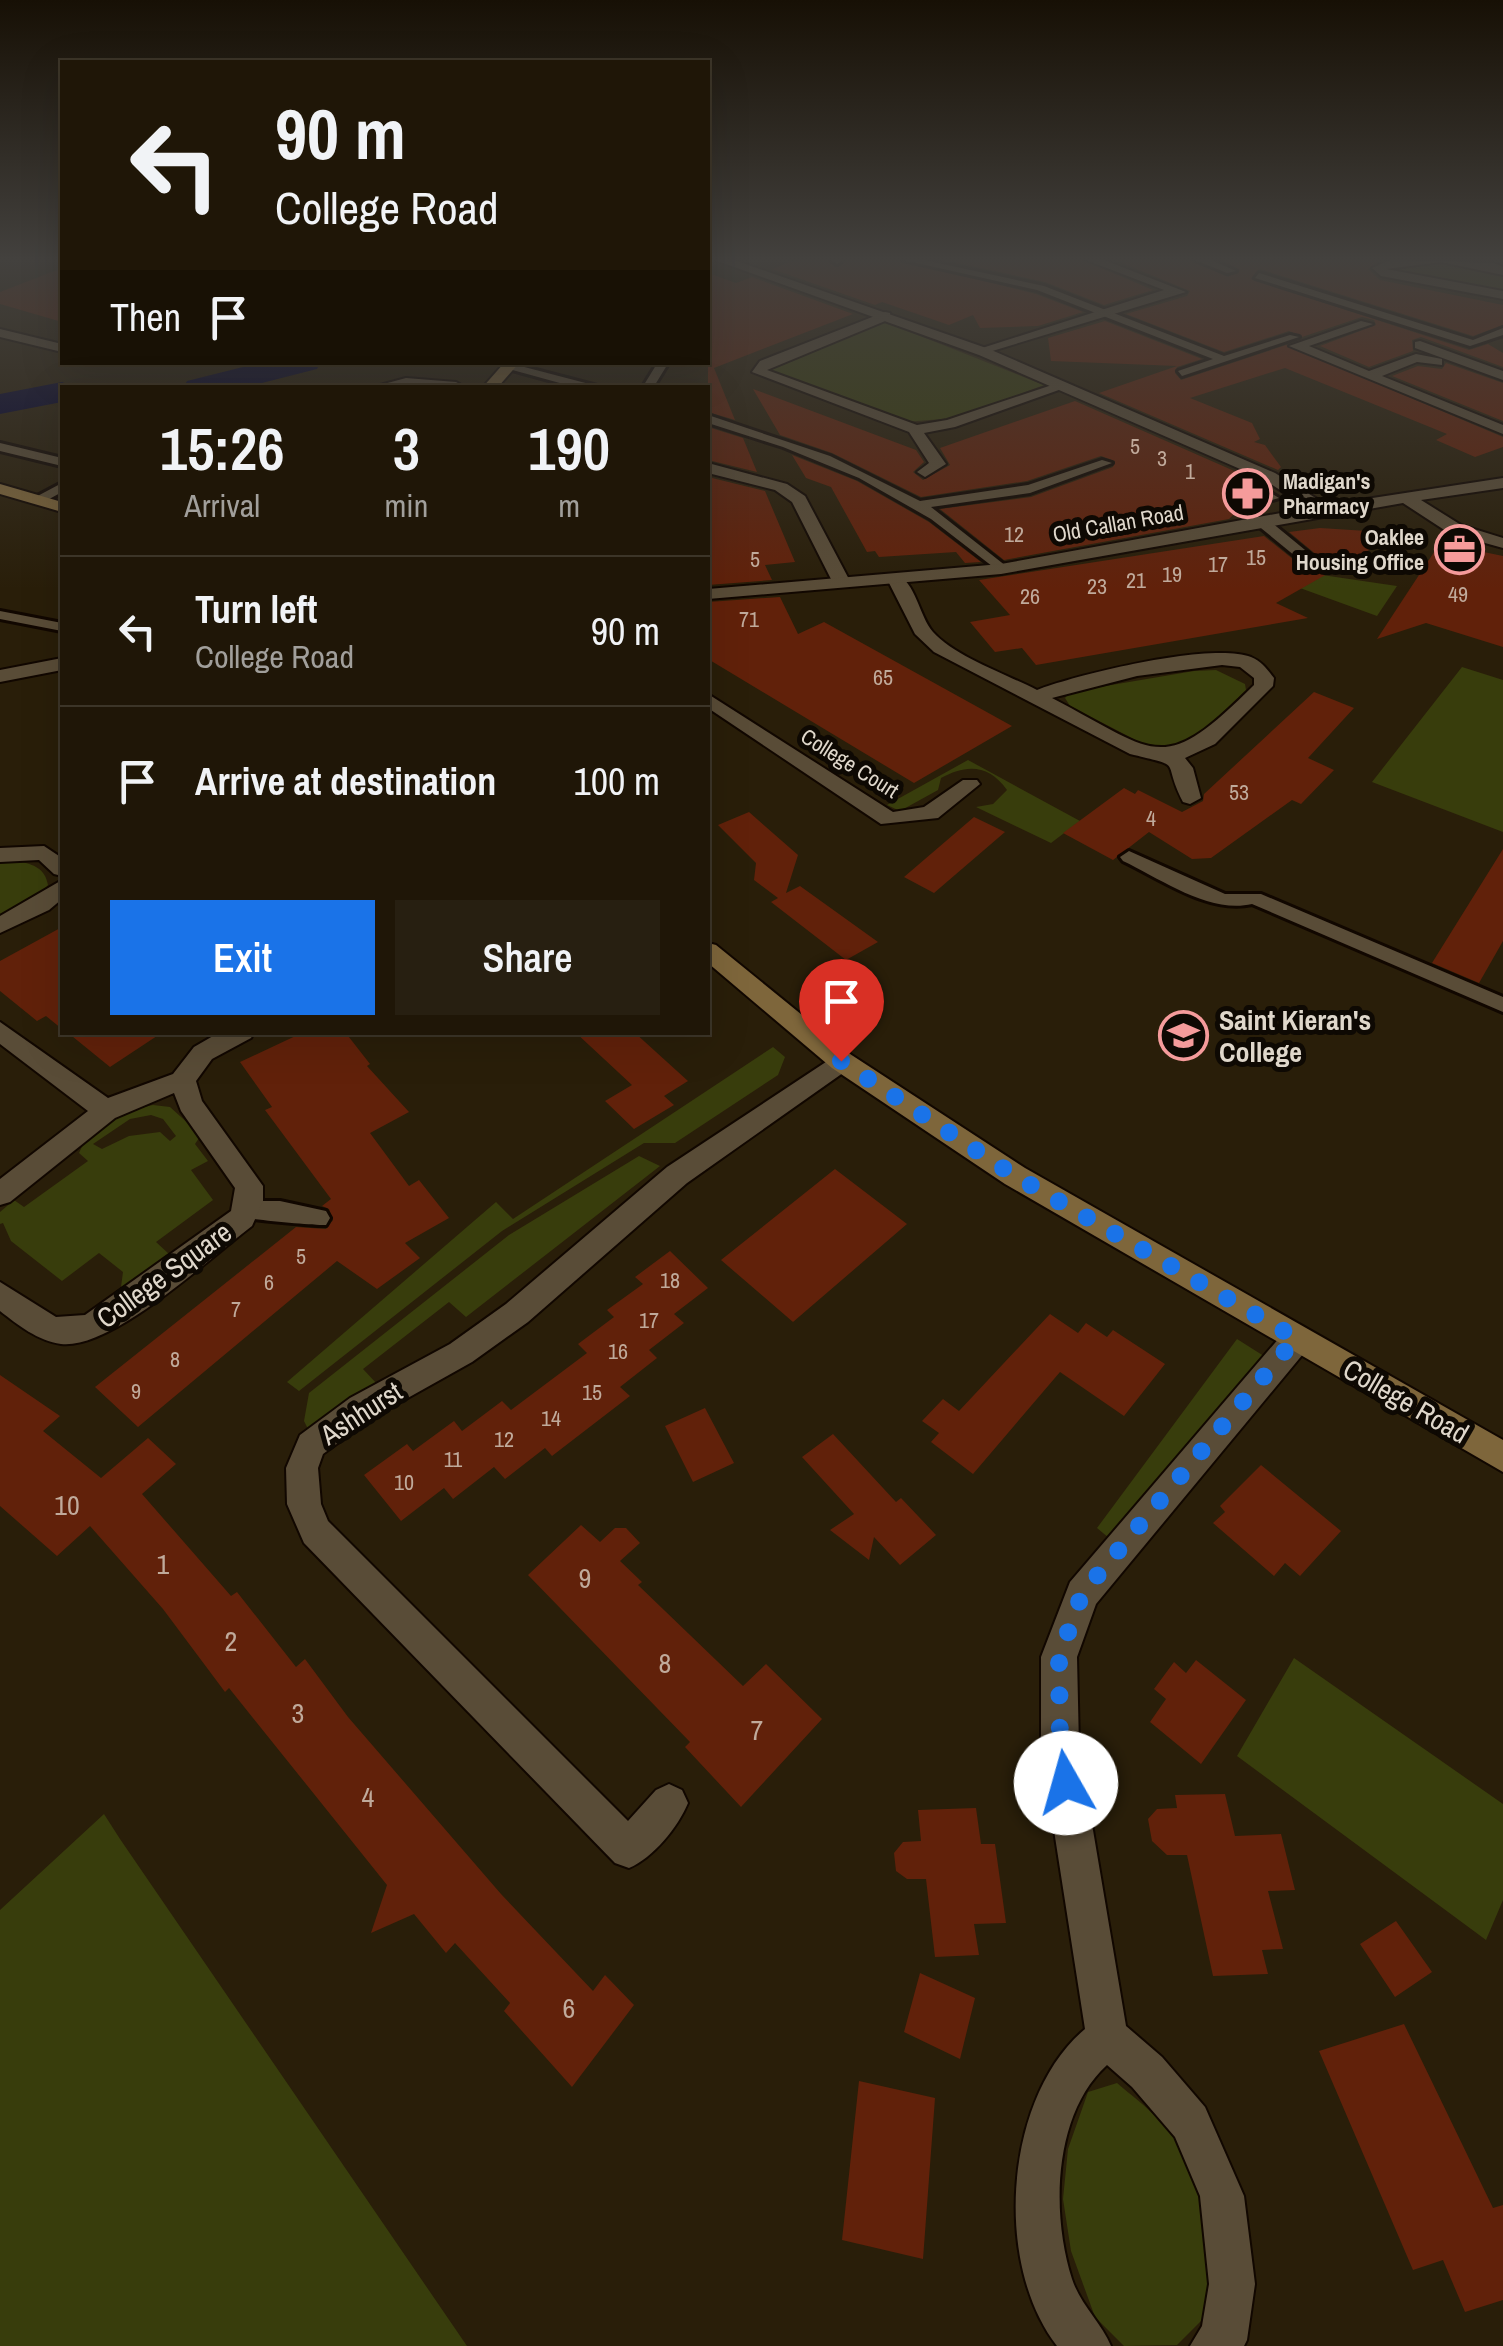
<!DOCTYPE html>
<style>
body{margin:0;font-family:"Archivo Narrow",sans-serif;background:#271f11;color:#f1f3f6;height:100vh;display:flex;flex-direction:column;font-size:38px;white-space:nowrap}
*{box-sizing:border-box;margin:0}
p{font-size:32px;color:#a19f9b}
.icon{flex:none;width:55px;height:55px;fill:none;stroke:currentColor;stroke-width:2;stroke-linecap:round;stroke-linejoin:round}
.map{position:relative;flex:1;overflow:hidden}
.drawer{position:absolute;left:60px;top:385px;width:650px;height:650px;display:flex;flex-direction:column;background:#1f1607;border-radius:0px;box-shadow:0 10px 40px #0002,0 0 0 2px #3c3528}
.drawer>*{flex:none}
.banner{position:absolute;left:60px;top:60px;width:650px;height:305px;border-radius:0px;box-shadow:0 10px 40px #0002,0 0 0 2px #3c3528;background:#1f1607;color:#f1f3f6;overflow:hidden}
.pin{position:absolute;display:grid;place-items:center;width:85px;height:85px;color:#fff;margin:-102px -42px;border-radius:50% 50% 50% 0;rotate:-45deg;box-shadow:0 0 10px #0007}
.pin .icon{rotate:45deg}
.me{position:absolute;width:110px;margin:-55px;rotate:353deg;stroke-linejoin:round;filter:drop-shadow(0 0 8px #0008)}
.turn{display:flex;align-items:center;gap:35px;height:210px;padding:0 50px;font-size:45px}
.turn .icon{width:130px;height:130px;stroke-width:2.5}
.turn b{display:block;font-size:70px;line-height:85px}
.then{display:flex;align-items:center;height:95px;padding:0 50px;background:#0003;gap:20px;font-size:38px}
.eta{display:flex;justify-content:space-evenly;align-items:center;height:170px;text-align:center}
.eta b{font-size:60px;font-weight:600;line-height:70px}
.button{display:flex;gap:20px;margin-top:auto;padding:20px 50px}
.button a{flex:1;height:115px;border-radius:0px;background:#1a73e8;color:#fff;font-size:40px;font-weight:600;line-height:115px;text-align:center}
.button a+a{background:#271f11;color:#f1f3f6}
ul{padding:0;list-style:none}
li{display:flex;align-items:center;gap:30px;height:150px;padding:0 50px;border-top:2px solid #3c3528}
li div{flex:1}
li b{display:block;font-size:38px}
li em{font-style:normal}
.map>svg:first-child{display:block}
</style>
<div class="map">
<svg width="1503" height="2346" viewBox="0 0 1503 2346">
<rect width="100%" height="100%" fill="#291e09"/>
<path fill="#383d0c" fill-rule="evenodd" d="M 1449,262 L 1503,275 L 1503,290 L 1387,270 L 1411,264 Z
M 885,322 L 1044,385 L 955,418 L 905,422 L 771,370 Z
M 1322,575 L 1397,586 L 1377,616 L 1300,588 Z
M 1462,667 L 1503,680 L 1503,832 L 1372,782 Z
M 1216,670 L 1245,684 L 1246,690 L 1188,745 L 1155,750 L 1070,706 L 1065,698 L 1070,692 L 1194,671 Z
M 968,760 L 1080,821 L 1051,843 L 976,807 L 993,804 L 1007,790 C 989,764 966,764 941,778 L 938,790 L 900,811 L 887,805 Z
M 19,861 C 34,865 45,868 48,885 L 36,899 L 0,914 L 0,862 Z
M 773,1047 L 785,1057 L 778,1075 L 675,1143 L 644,1143 L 502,1231 L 299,1391 L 287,1382 L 496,1202 L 513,1219 Z
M 153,1105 L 170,1107 L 201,1135 L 195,1144 L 208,1161 L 191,1170 L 213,1200 L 156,1242 L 169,1254 L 142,1273 L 119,1302 L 123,1272 L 99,1253 L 62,1281 L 11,1241 L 3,1223 L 0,1224 L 0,1212 L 14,1200 L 24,1207 L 88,1161 L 79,1153 C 92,1122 122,1112 153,1105 ZM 151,1115 L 163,1119 L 176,1136 L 170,1141 L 160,1132 L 129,1136 L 102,1149 L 93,1144 L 130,1119 Z
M 639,1156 L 660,1166 L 466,1317 L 449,1302 L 363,1369 L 378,1385 L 309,1431 L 304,1421 L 309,1393 L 509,1235 Z
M 1237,1339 L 1267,1358 L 1109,1538 L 1097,1528 Z
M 1294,1658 L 1503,1804 L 1503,1900 L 1486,1940 L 1237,1756 Z
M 104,1814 L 120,1839 L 467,2346 L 0,2346 L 0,1910 Z
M 1117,2083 C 1131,2095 1146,2106 1159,2120 C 1209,2171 1207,2247 1208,2314 L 1177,2345 L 1124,2346 L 1095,2317 L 1071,2251 L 1063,2199 L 1068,2149 L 1088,2092 Z"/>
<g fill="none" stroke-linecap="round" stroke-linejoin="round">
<path fill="#00002d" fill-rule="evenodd" d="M 263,362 L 321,362 L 317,369 L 242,388 L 183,388 L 187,381 Z
M 62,382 L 76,388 L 62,388 L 62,402 L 0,414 L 0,394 Z"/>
</g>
<path fill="#61210a" d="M 796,260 L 828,260 L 835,267 L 847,260 L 899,260 L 1036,294 L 1083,312 L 1038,326 L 980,328 L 973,315 L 949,325 L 882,302 L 875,305 L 772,269 Z
M 944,260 L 1082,260 L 1153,290 L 1104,305 L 1045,282 Z
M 1115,260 L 1192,260 L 1228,277 L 1240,270 L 1221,260 L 1380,260 L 1368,269 L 1380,280 L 1503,305 L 1503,325 L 1473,336 L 1260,269 L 1251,279 L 1469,350 L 1488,344 L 1503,353 L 1503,367 L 1421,337 L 1412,340 L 1413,351 L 1369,367 L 1320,346 L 1376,325 L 1374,320 L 1362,317 L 1302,337 L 1289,331 L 1224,352 L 1126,314 L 1187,296 L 1190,291 Z
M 62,268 L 62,322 L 0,304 L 0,292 Z
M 708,273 L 736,283 L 752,277 L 853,314 L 714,368 L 735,420 L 708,412 Z
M 1105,321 L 1202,359 L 1177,367 L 1175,373 L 1181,380 L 1286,345 L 1503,437 L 1503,447 L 1475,457 L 1436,440 L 1447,434 L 1285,368 L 1190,398 L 1252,423 L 1260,439 L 1254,442 L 1265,445 L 1281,467 L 1278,470 L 1099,393 L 1177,366 L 1051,361 L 1048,338 Z
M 1446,363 L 1503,383 L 1503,421 L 1392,376 L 1418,366 L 1442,369 Z
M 753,389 L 916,450 L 924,462 L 913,472 L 923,480 L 950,465 L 940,448 L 1075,401 L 1248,477 L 1237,485 L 1252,496 L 1238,501 L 1238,510 L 1229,519 L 1004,560 L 940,509 L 1031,497 L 1113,467 L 1115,461 L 1101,456 L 1027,481 L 921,497 L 832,453 L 780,435 Z
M 708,427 L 743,438 L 757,472 L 708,460 Z
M 792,455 L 857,481 L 929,522 L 981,562 L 965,563 L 956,552 L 879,557 L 875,551 L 867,552 L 831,487 L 806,478 Z
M 708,477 L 765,491 L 795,562 L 765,565 L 772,580 L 708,585 Z
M 1320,528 L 1399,533 L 1276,603 L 1308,618 L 1036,665 L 1022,648 L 995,652 L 970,622 L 1010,615 L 979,580 L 1264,536 L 1304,568 L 1316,569 L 1318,556 L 1289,532 Z
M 1440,543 L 1503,556 L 1503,647 L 1426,623 L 1377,639 Z
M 780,597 L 798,634 L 824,622 L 1012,726 L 914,783 L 708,659 L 708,602 Z
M 1314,692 L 1354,708 L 1308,758 L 1334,770 L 1301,804 L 1292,800 L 1211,858 L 1192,859 L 1149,832 L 1113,860 L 1063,833 L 1124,788 L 1135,794 L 1138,790 L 1182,812 L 1203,801 L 1204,794 Z
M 749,812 L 798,855 L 786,893 L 800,886 L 878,942 L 846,960 L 771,902 L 778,898 L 754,880 L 756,863 L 718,825 Z
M 974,817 L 1005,832 L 934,893 L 904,877 Z
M 1503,849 L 1503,941 L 1479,983 L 1432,963 Z
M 62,927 L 62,1029 L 46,1016 L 37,1021 L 0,991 L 0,961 Z
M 67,1032 L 163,1032 L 110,1067 Z
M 304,1032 L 345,1032 L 370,1064 L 367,1066 L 409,1112 L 370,1133 L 409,1186 L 419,1180 L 449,1218 L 405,1243 L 420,1258 L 377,1289 L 337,1261 L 138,1427 L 95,1387 L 296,1227 L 326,1229 L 333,1220 L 329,1209 L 322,1206 L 331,1199 L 265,1110 L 272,1107 L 240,1062 Z
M 575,1032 L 634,1032 L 688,1081 L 664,1096 L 674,1105 L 634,1129 L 605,1101 L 632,1085 Z
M 835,1169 L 907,1224 L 793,1322 L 721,1260 Z
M 670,1251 L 708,1288 L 674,1314 L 684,1323 L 649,1350 L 657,1358 L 620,1387 L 630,1396 L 552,1456 L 545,1448 L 505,1479 L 494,1467 L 453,1499 L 444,1488 L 401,1521 L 364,1475 L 407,1444 L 413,1451 L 454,1421 L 462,1431 L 502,1401 L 511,1410 L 587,1353 L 578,1344 L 614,1317 L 607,1310 L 643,1284 L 635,1277 Z
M 1050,1314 L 1078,1333 L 1086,1323 L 1107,1337 L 1113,1330 L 1165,1364 L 1124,1416 L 1060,1372 L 973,1474 L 931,1442 L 939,1433 L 922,1421 L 943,1399 L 959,1411 Z
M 0,1375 L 60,1416 L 43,1431 L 101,1478 L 148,1438 L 176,1464 L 142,1494 L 231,1596 L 237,1592 L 296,1667 L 305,1659 L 348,1717 L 501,1894 L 593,1991 L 605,1975 L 634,2005 L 572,2087 L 504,2011 L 510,2003 L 455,1943 L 446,1953 L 414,1914 L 371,1933 L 387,1885 L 229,1688 L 225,1692 L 163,1609 L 90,1526 L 57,1556 L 0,1506 Z
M 705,1408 L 734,1463 L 693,1482 L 665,1426 Z
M 833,1434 L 896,1502 L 901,1498 L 936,1535 L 900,1565 L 874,1537 L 869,1560 L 830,1530 L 854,1514 L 802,1457 Z
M 1261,1465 L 1341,1531 L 1300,1576 L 1285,1563 L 1274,1576 L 1213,1523 L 1225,1512 L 1220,1506 Z
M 581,1525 L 600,1542 L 615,1528 L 626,1528 L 640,1543 L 620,1561 L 642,1582 L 638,1585 L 743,1686 L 766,1664 L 822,1719 L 741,1807 L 685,1747 L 690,1742 L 528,1575 Z
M 1196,1660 L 1246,1700 L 1201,1764 L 1150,1722 L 1166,1699 L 1154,1689 L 1174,1662 L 1186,1673 Z
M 1225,1794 L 1235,1836 L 1281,1834 L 1295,1890 L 1268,1891 L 1283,1949 L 1262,1950 L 1268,1974 L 1213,1976 L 1187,1855 L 1167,1855 L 1152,1841 L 1148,1819 L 1157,1809 L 1177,1808 L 1175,1795 Z
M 976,1808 L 981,1844 L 995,1844 L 1006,1923 L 974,1924 L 979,1955 L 935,1957 L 926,1879 L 907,1879 L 896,1871 L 894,1853 L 903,1842 L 921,1841 L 918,1810 Z
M 1396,1921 L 1432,1972 L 1395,1997 L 1360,1944 Z
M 920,1973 L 975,1998 L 960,2059 L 904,2032 Z
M 1404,2024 L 1493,2208 L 1503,2205 L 1503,2300 L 1465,2312 L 1443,2260 L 1413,2270 L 1319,2051 Z
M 859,2081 L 935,2098 L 923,2259 L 842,2240 Z"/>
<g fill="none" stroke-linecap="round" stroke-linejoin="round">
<defs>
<path id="service" d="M 843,260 L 837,264 L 832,261 L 832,260 Z
M 903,260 L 924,260 L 1044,286 L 1224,356 L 1290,335 L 1299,337 L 1182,376 L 1178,371 L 1213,359 L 1037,290 Z
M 1195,260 L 1211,260 L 1236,271 L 1227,273 Z
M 1259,273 L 1473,340 L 1503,328 L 1503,335 L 1470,346 L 1255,278 Z
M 658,362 L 669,362 L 653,388 L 642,388 Z
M 509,363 L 597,386 L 598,388 L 578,388 L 505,368 Z
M 708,415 L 830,456 L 920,501 L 1028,485 L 1102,460 L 1112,463 L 1030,493 L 931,507 L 1006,566 L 1008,569 L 1001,573 L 931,519 L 859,478 L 783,447 L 708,423 Z
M 0,443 L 62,458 L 62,466 L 0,451 Z
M 1264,473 L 1275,476 L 1258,485 L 1279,498 L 1241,509 L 1241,503 L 1261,497 L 1241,484 Z
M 62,483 L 62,492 L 42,503 L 30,500 Z
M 1256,518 L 1266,518 L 1316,559 L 1316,565 L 1306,565 L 1256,524 Z
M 0,611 L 62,623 L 62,631 L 0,619 Z
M 1129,851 L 1225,894 L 1261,894 L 1503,997 L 1503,1012 L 1252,904 C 1209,914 1161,879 1123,861 L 1120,857 Z
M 245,1201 L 280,1201 L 326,1211 L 330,1218 L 326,1225 C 322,1226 244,1219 237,1216 L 233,1210 L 237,1204 Z"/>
<path id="minor" d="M 1086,260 L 1104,260 L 1186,292 L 979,355 L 979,349 L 1164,290 Z
M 1390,260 L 1494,263 L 1503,267 L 1503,275 L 1441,262 L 1386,269 L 1503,291 L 1503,299 L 1381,276 L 1372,268 Z
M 885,312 L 890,313 L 890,319 L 767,370 L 917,425 L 947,420 L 1058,383 L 1070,386 L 955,427 L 924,433 L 946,464 L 925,477 L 917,472 L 929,463 L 909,432 L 752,372 L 760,361 Z
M 1361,321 L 1373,324 L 1309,346 L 1369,371 L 1416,354 L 1442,359 L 1442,365 L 1417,362 L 1382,376 L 1503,425 L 1503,434 L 1289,346 Z
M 0,329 L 62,344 L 62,352 L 0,337 Z
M 1420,341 L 1503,371 L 1503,380 L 1415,348 L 1415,342 Z
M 406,378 L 456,382 L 463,386 L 369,388 Z
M 708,463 L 787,484 L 805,496 L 851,583 L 848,587 L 833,583 L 792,502 L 775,490 L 708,473 Z
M 896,574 C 916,582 919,616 933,632 C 954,656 1008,675 1037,690 C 1079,674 1210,642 1251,657 C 1261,661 1267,669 1274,678 L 1273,686 L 1215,744 L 1185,758 L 1193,768 L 1201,798 L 1190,804 L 1183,802 C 1160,758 1187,768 1130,754 L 934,652 L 915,634 L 887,579 ZM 1222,665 L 1240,667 L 1254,678 L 1254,685 C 1161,778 1158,753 1052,698 L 1137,676 Z
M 62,658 L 62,670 L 0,682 L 0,670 Z
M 708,694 L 893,812 L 924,807 L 963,780 L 977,780 L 980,784 L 938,818 L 881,824 L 708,708 Z
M 44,846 L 62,858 L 62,876 L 54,874 L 39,860 L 0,862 L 0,848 Z
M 62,880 L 62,899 L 49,910 L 0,933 L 0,916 Z
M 0,1022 L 108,1098 L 173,1074 L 194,1047 L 220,1032 L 254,1032 L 251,1038 L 212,1059 L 196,1081 L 202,1101 L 263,1186 L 263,1201 L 252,1226 C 211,1257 112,1350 61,1344 C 38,1341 18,1325 0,1311 L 0,1282 L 56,1317 L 85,1315 L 231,1211 L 235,1188 L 181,1111 L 174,1093 L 115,1118 L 10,1202 L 0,1205 L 0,1179 L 88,1111 L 0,1044 Z
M 841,1052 L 850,1054 L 854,1061 L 850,1068 L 687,1183 L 528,1322 L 472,1362 L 372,1418 L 323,1454 L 318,1468 L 321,1504 L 328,1521 L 628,1821 L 656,1790 L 669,1784 L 682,1790 L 688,1803 C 678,1827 653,1858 629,1868 L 615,1863 L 304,1543 L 287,1504 L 286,1468 L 300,1435 L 350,1398 L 450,1344 L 506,1304 L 667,1167 Z
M 1297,1326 L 1308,1330 L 1312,1339 L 1308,1348 L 1096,1604 L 1077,1657 L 1079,1747 L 1126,2026 L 1162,2057 L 1205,2107 L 1244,2196 L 1255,2284 L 1247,2340 L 1244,2346 L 1190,2346 L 1202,2326 L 1209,2284 L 1200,2196 L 1175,2137 L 1132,2087 L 1107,2065 C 1053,2114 1051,2214 1072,2279 C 1080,2304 1101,2322 1111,2346 L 1057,2346 C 993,2264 1004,2097 1085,2029 L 1041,1747 L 1041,1657 L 1070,1582 L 1286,1330 Z"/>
<path id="tertiary" d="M 715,260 L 734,260 L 989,349 L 1275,473 L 1327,505 L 1503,478 L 1503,488 L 1421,500 L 1461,525 L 1503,538 L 1503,548 L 1449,533 L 1403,503 L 1001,574 L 708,599 L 708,589 L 1001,564 L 1308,508 L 1263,479 L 979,355 Z"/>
<path id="secondary" d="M 505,362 L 520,362 L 497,388 L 482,388 Z
M 0,484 L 62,502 L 62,512 L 0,494 Z
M 708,943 L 716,945 L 850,1054 L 1025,1168 L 1503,1440 L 1503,1472 L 1005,1184 L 832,1068 L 708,963 Z"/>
</defs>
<use href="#service" stroke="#110700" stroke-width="6"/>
<use href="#minor" stroke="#110700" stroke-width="4"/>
<use href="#tertiary" stroke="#110700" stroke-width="4"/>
<use href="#secondary" stroke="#110700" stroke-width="4"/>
<use href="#service" fill="#594c37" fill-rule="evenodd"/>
<use href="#minor" fill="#594c37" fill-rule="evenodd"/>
<use href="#tertiary" fill="#594c37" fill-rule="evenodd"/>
<use href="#secondary" fill="#7e663b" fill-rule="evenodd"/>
</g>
<linearGradient id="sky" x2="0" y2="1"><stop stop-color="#171005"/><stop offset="0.44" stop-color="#43413e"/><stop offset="1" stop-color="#43413e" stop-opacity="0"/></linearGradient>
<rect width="1503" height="589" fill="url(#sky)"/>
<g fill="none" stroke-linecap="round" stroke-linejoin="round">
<path stroke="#1a73e8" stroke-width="18" stroke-dasharray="0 32.4" d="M 841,1061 L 1015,1176 L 1296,1338 L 1082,1594 L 1059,1657 L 1060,1747 L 1066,1783"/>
</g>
<defs>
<symbol id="pharmacy-ring" viewBox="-11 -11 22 22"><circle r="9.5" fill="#0e0903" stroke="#f59b9b" stroke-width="1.5"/><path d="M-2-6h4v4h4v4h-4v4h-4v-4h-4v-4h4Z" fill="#f59b9b"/></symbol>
<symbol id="office-ring" viewBox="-11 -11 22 22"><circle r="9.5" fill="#0e0903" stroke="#f59b9b" stroke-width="1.5"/><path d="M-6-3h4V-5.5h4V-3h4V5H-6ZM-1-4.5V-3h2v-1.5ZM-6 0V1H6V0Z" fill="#f59b9b"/></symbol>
<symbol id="school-ring" viewBox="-11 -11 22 22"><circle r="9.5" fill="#0e0903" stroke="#f59b9b" stroke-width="1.5"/><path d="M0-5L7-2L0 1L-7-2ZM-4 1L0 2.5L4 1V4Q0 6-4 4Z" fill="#f59b9b"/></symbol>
</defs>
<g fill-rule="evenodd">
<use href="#pharmacy-ring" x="1220" y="466" width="55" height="55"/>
<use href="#office-ring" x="1432" y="522" width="55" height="55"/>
<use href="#school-ring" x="1156" y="1008" width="55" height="55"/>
</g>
<g text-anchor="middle" stroke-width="10" stroke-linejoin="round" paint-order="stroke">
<g font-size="22" fill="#c0aa9b">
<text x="1135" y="454">5</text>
<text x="1162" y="466">3</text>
<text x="1190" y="479">1</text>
<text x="1014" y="542">12</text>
<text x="1256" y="565">15</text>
<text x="755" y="567">5</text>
<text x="1218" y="572">17</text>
<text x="1172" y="582">19</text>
<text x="1136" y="588">21</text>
<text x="1097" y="594">23</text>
<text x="1458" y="602">49</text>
<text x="1030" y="604">26</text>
<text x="749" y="627">71</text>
<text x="883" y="685">65</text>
<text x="1239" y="800">53</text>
<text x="1151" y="826">4</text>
<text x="301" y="1264">5</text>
<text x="670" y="1288">18</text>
<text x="269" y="1290">6</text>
<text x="236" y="1317">7</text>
<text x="649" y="1328">17</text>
<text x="618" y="1359">16</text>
<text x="175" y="1367">8</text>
<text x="136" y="1399">9</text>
<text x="592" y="1400">15</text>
<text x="551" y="1426">14</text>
<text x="504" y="1447">12</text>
<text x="453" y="1467">11</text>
<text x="404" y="1490">10</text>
</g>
<g font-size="22" font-weight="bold" fill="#dfd7cb" stroke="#0e0903" text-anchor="start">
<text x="1283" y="489">Madigan's<tspan x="1283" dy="25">Pharmacy</tspan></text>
<text x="1424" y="545" text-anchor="end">Oaklee<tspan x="1424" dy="25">Housing Office</tspan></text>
</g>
<g font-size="22" fill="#dfd7cb" stroke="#0e0903">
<text transform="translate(1118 523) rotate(-10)" y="8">Old Callan Road</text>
<text transform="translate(850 763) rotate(32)" y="8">College Court</text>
</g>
<g font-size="28" font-weight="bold" fill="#dfd7cb" stroke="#0e0903" text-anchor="start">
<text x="1219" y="1030">Saint Kieran's<tspan x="1219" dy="32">College</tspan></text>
</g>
<g font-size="28" fill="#dfd7cb" stroke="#0e0903">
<text transform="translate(164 1275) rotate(-36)" y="10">College Square</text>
<text transform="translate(1406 1401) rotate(30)" y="10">College Road</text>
<text transform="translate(361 1413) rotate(-33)" y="10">Ashhurst</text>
</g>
<g font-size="28" fill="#c0aa9b">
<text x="67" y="1515">10</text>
<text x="163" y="1574">1</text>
<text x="585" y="1588">9</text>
<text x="231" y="1651">2</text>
<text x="665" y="1673">8</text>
<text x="298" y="1723">3</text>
<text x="757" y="1740">7</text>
<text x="368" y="1807">4</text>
<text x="569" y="2018">6</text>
</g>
</g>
</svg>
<div class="pin" style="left:841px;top:1061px;background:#d93025"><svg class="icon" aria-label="arrive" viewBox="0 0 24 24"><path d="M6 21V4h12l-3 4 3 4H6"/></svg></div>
<svg class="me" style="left:1066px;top:1783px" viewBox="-20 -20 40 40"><circle r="19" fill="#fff"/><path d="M0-13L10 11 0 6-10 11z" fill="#1a73e8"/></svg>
<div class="banner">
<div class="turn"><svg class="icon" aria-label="left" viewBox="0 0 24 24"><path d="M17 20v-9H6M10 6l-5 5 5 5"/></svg><div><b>90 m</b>College Road</div></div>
<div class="then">Then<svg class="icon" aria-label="arrive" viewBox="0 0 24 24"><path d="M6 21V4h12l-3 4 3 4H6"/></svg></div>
</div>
<section class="drawer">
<div class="eta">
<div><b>15:26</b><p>Arrival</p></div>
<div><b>3</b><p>min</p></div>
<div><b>190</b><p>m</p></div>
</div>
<ul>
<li><svg class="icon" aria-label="left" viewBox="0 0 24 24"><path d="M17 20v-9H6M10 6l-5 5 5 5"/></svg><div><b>Turn left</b><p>College Road</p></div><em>90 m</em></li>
<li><svg class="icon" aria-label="arrive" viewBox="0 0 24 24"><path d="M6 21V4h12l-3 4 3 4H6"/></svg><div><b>Arrive at destination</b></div><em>100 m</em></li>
</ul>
<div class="button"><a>Exit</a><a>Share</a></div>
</section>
</div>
